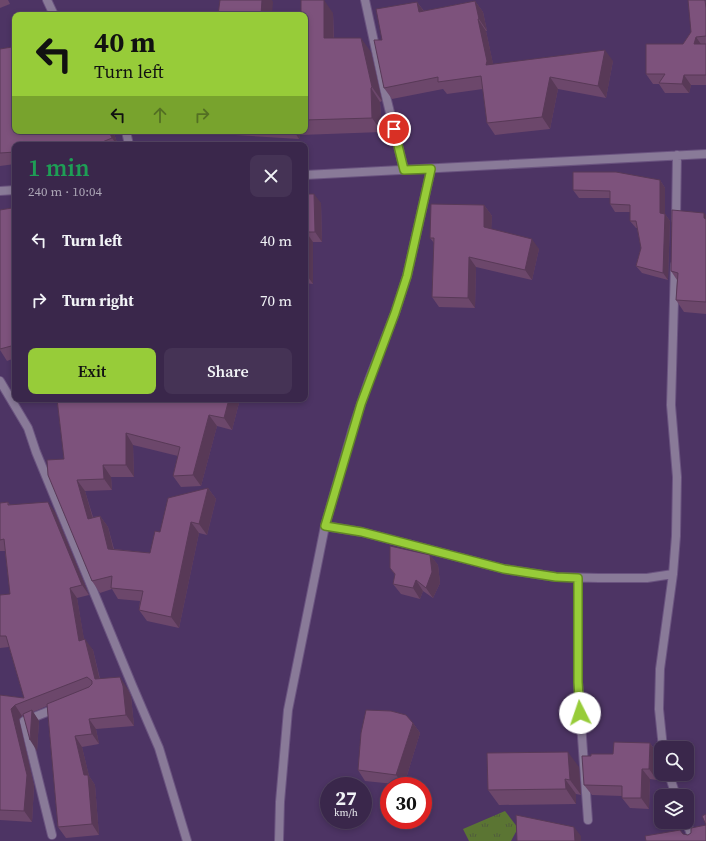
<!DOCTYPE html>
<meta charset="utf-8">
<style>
body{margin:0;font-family:"Source Serif 4",serif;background:#453355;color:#f1f3f6;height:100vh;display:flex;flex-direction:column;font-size:15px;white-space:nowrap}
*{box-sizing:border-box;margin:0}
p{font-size:13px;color:#aba5b5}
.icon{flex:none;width:22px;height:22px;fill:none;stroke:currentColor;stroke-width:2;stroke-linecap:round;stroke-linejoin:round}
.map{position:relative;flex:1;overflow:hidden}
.panel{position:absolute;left:12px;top:142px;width:296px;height:260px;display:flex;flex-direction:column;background:#3a274b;border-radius:8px;box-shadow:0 2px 6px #0003,0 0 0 1px #544463}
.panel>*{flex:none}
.guide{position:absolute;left:12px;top:12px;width:296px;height:122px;border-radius:8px;box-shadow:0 2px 6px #0003,0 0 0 1px #544463;background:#97cc39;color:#111;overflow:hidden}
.tools{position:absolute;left:654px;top:741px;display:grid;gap:8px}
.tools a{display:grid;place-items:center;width:40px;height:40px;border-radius:8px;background:#3a274b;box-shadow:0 2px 6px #0003,0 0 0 1px #544463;font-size:20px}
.speed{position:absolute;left:320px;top:777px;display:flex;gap:8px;font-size:20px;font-weight:700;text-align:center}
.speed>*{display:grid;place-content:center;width:52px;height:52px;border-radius:50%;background:#3a274b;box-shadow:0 2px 6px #0003,0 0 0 1px #544463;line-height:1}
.speed small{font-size:10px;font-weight:400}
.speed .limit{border:6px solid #d22;background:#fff;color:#111}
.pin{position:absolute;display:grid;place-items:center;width:34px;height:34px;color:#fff;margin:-17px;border:2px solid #fff;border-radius:50%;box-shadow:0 1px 4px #0007}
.me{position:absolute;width:44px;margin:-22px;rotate:356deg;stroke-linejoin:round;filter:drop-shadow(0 0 3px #0008)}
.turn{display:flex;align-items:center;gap:14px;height:84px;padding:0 16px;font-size:18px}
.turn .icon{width:52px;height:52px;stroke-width:2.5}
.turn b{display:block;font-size:28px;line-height:34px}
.lanes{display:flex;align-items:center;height:38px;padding:0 16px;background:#0003;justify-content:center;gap:20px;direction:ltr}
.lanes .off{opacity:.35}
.round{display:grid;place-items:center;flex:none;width:42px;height:42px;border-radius:8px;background:#453355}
.overview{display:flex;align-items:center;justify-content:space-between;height:68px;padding:0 16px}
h1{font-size:24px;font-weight:600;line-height:30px;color:#1e9e55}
.button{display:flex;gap:8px;margin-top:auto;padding:8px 16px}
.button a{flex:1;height:46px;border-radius:8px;background:#97cc39;color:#111;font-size:16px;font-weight:600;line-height:46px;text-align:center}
.button a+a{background:#453355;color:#f1f3f6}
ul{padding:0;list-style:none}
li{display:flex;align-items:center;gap:12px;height:60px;padding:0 16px}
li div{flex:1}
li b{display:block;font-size:15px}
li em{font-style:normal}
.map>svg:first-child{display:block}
</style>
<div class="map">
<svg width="706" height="841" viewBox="0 0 706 841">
<defs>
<pattern id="grass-tufts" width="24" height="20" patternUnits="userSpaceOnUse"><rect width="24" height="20" fill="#5b7533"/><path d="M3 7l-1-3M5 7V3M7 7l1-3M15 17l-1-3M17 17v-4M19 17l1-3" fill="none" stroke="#505c3c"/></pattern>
</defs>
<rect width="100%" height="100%" fill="#4d3464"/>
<path fill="url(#grass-tufts)" d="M 505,811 L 518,828 L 511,841 L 469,841 L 463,829 Z"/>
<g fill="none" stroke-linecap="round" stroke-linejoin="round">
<defs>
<path id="street" d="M 47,0 L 54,15
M 365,0 L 384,88 L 404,170
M 126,131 L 129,145
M 305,175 L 706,154
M 0,191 L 15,190
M 676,220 L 677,155
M 0,381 L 28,428 L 36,452 L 132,685 L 159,748 L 187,841
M 325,526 L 362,532 L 504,569 L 556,577 L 599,578 L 647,578 L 673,574
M 578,578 L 578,682 L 588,820
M 663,748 L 659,709 L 660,669 L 673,574 L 676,536 L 677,477 L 671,405 L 675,265
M 669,774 L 676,796
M 686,822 L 694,841
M 52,835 L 24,721 L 57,708
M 279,841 L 280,802 L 288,710 L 325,526 L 353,428 L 369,380 L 395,313 L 407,276 L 431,169"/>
</defs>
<use href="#street" stroke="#6a537f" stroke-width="10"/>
<use href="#street" stroke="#897a98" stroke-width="8"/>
</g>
<path fill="#6c476b" d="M 0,0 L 8,0 L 10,4 L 0,8 Z
M 706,0 L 706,85 L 691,85 L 689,93 L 665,93 L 659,84 L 653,84 L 646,74 L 683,44 L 691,32 Z
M 475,1 L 483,12 L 487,31 L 486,31 L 493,64 L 613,61 L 606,98 L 558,89 L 550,129 L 495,135 L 487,123 L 483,89 L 447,94 L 443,89 L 392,99 L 384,88 L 417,2 L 424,11 Z
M 333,13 L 334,38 L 371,52 L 382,101 L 380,102 L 382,132 L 300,135 L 299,139 L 218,134 L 216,131 L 305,131 L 305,15 Z
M 12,47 L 15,51 L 15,131 L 113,131 L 118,145 L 15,145 L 15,164 L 0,166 L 0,49 Z
M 660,180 L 665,188 L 665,214 L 670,221 L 668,280 L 642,273 L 636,266 L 641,248 L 637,228 L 636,228 L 630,221 L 630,212 L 615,212 L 610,204 L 610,198 L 579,198 L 573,190 Z
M 305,194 L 321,203 L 322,242 L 313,242 L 313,284 L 305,283 Z
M 15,196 L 15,358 L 7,361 L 0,350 L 0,210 L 12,208 Z
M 484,205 L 492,216 L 491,229 L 539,249 L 532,280 L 476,267 L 475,308 L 439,307 L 432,297 L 434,243 L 430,238 Z
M 706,215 L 706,314 L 684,312 L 676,300 L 677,280 L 671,271 Z
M 57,399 L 240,399 L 232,430 L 217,426 L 201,486 L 181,487 L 173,476 L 178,456 L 133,445 L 134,477 L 111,477 L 112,490 L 85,491 L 93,517 L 100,516 L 108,527 L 114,549 L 150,553 L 160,532 L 208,488 L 216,499 L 207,535 L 199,533 L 179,628 L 147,621 L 139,610 L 140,601 L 118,599 L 112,589 L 100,593 L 92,581 L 64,459 Z
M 8,502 L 10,505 L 55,512 L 89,595 L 77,598 L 84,640 L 93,650 L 100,679 L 127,688 L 131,696 L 134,726 L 96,729 L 99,744 L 82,747 L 89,776 L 95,785 L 99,835 L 66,838 L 58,827 L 47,706 L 33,712 L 39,721 L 37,751 L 24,715 L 22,716 L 19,719 L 34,786 L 32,822 L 0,820 L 0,695 L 24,698 L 9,647 L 0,648 L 0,595 L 10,594 L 5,551 L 0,551 L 0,503 Z
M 430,555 L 438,565 L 440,583 L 433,598 L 423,591 L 420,599 L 401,594 L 393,584 L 395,575 L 390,568 Z
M 413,723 L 420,733 L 404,785 L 365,781 L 358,770 Z
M 650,743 L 657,753 L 657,780 L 650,779 L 649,809 L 630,808 L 622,798 L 622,796 L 592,795 L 584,785 L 591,756 L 613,754 Z
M 579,767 L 581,795 L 576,794 L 576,804 L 499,805 L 488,790 Z"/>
<path fill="#583957" d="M 262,0 L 272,0 L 273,2 L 272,15 L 261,15 Z
M 324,0 L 333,13 L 334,52 L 324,38 Z
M 475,1 L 483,12 L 487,31 L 479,19 Z
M 417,2 L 425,13 L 419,12 Z
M 478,19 L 486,31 L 495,73 L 486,65 Z
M 696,37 L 703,47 L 694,44 Z
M 361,38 L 371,52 L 382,101 L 372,87 Z
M 12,47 L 15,51 L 15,66 Z
M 605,50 L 613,61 L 606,98 L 598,86 Z
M 684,75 L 691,85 L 689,93 L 682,84 Z
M 550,77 L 558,89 L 550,129 L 542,117 Z
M 371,88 L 380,102 L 382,132 L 372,118 Z
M 109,131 L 113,131 L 118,145 L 117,145 L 112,138 Z
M 294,131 L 297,131 L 300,135 L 299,139 Z
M 660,180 L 665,188 L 665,214 L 670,221 L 668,280 L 663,273 L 660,213 Z
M 314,194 L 321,203 L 322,242 L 315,232 Z
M 484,205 L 492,216 L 491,238 L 484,227 Z
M 704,213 L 706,215 L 706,221 L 704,218 Z
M 306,232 L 313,242 L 313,284 L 306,274 Z
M 532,239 L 539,249 L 532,280 L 525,270 Z
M 469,257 L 476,267 L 475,308 L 468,298 Z
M 229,399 L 240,399 L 232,430 L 224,418 Z
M 209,415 L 217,426 L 201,486 L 193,475 Z
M 126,433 L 133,445 L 134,477 L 126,465 Z
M 103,465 L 111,477 L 112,490 L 104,479 Z
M 77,480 L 85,491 L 96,530 L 88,519 Z
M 208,488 L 216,499 L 207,535 L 199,524 Z
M 48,502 L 55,512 L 89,595 L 82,585 Z
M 100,516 L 108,527 L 116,560 L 108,549 Z
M 191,522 L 199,533 L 179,628 L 171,617 Z
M 430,555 L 438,565 L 440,583 L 433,598 L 426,588 Z
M 416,580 L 423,591 L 420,599 L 413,588 Z
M 70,588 L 77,598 L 86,651 L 79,641 Z
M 85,639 L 93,650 L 102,690 L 95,679 Z
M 120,677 L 127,688 L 131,696 L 134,726 L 126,715 Z
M 15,705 L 22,716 L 19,719 L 34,786 L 32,822 L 24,811 L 11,709 Z
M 32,710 L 39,721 L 37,751 L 30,740 Z
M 89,719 L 96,729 L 99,744 L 92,734 Z
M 413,723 L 420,733 L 404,785 L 396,775 Z
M 75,736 L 82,747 L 89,776 L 95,785 L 99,835 L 92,824 L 84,775 Z
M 650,743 L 657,753 L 657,780 L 649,769 Z
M 568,752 L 579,767 L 581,795 L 570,780 Z
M 642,769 L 650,779 L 649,809 L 641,798 Z
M 565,779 L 576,794 L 576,804 L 566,789 Z
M 574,827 L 581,836 L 581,841 L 575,841 Z"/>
<path fill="#7d527c" stroke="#583957" d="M 220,0 L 262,0 L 261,15 L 218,15 Z
M 301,0 L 324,0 L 324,38 L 361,38 L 372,87 L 371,88 L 372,118 L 305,120 L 305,15 L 301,15 Z
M 688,0 L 705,0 L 706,8 L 706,36 L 696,37 L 694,44 L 706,44 L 706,75 L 684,75 L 682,84 L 659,83 L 665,74 L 646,74 L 646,44 L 683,44 L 691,32 Z
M 475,1 L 479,19 L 478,19 L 487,61 L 486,65 L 605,50 L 598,86 L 550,77 L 542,117 L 487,123 L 481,76 L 438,82 L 438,77 L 384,88 L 374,40 L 382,40 L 376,9 L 417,2 L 419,12 Z
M 12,47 L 15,66 L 15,131 L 66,131 L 66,133 L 71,131 L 109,131 L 112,138 L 95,145 L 15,145 L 15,152 L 0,153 L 0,49 Z
M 573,172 L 616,172 L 660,180 L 660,213 L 665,214 L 663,273 L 636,266 L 641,248 L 636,221 L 630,221 L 630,205 L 610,204 L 610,191 L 573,190 Z
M 305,194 L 314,194 L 315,232 L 306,232 L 306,274 L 305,274 Z
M 12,196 L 15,196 L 15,345 L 0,349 L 0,210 L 12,208 Z
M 431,204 L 484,205 L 484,227 L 532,239 L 525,270 L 469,257 L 468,298 L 432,297 L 434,238 L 430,238 Z
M 672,210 L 704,213 L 704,218 L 706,219 L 706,302 L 676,300 L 678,273 L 671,271 Z
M 57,399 L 229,399 L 224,418 L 209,415 L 193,475 L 173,476 L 180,447 L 126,433 L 126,465 L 103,465 L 104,479 L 77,480 L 88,519 L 100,516 L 108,549 L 150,553 L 155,531 L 160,532 L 168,498 L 208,488 L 199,524 L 191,522 L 171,617 L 139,610 L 143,591 L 111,588 L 112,576 L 92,581 L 48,475 L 47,460 L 64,459 Z
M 8,502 L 8,505 L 48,502 L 82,585 L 70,588 L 79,641 L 85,639 L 95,679 L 120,677 L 123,686 L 126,715 L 89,719 L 92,734 L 75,736 L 84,775 L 88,775 L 92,824 L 58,827 L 47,704 L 89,687 L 92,684 L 92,681 L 87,677 L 15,705 L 11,709 L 27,775 L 24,811 L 0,810 L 0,695 L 24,698 L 6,636 L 0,636 L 0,595 L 10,594 L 4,539 L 0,540 L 0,503 Z
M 390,546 L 430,555 L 432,572 L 426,588 L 416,580 L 413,588 L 393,584 L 395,574 L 390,568 Z
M 32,710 L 30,740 L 23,714 Z
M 366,710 L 391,711 L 406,715 L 413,723 L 396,775 L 358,770 L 361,733 Z
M 614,742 L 650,743 L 649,769 L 642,769 L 641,798 L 622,798 L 622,786 L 584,785 L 582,756 L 591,756 L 591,754 L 613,754 Z
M 568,752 L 570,780 L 565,779 L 566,789 L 488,790 L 487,753 Z
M 706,814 L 706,841 L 646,841 L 645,836 L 680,830 L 683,834 L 688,835 L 691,833 L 691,828 L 706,825 L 702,816 Z
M 516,815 L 574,827 L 575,841 L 517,841 Z"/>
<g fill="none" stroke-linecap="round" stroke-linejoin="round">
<defs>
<path id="route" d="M 394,129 L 404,170 L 431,169 L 407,276 L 395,313 L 361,404 L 325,526 L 362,532 L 504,569 L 556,577 L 578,578 L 578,682 L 580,713"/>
</defs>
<use href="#route" stroke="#628525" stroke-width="10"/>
<use href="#route" stroke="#97cc39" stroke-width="7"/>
</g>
</svg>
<div class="tools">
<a><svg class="icon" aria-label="search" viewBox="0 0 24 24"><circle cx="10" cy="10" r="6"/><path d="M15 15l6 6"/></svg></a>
<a><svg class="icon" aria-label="layers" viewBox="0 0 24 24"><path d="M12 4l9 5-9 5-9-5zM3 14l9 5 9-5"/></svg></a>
</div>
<div class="speed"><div>27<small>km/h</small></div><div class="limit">30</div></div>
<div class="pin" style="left:394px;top:129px;background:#d93025"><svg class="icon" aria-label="arrive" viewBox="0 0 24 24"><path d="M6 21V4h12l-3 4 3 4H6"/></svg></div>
<svg class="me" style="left:580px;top:713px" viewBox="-20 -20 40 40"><circle r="19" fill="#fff"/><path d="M0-13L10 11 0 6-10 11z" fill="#97cc39"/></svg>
<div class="guide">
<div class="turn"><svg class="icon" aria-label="left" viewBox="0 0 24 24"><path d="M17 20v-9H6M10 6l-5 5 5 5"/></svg><div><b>40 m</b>Turn left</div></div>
<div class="lanes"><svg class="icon" aria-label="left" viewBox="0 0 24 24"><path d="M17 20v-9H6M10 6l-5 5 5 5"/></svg><svg class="icon off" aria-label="ahead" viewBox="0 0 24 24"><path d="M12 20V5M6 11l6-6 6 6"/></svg><svg class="icon off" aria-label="right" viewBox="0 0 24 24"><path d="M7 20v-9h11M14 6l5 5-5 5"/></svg></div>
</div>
<section class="panel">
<div class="overview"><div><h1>1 min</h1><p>240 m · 10:04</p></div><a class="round"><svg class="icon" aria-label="close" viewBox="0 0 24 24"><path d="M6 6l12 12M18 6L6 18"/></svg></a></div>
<ul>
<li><svg class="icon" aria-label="left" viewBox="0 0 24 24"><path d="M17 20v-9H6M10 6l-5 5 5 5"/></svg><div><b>Turn left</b></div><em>40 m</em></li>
<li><svg class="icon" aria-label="right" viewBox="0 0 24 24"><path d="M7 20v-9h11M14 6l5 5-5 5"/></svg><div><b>Turn right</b></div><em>70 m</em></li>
</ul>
<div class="button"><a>Exit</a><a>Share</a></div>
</section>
</div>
